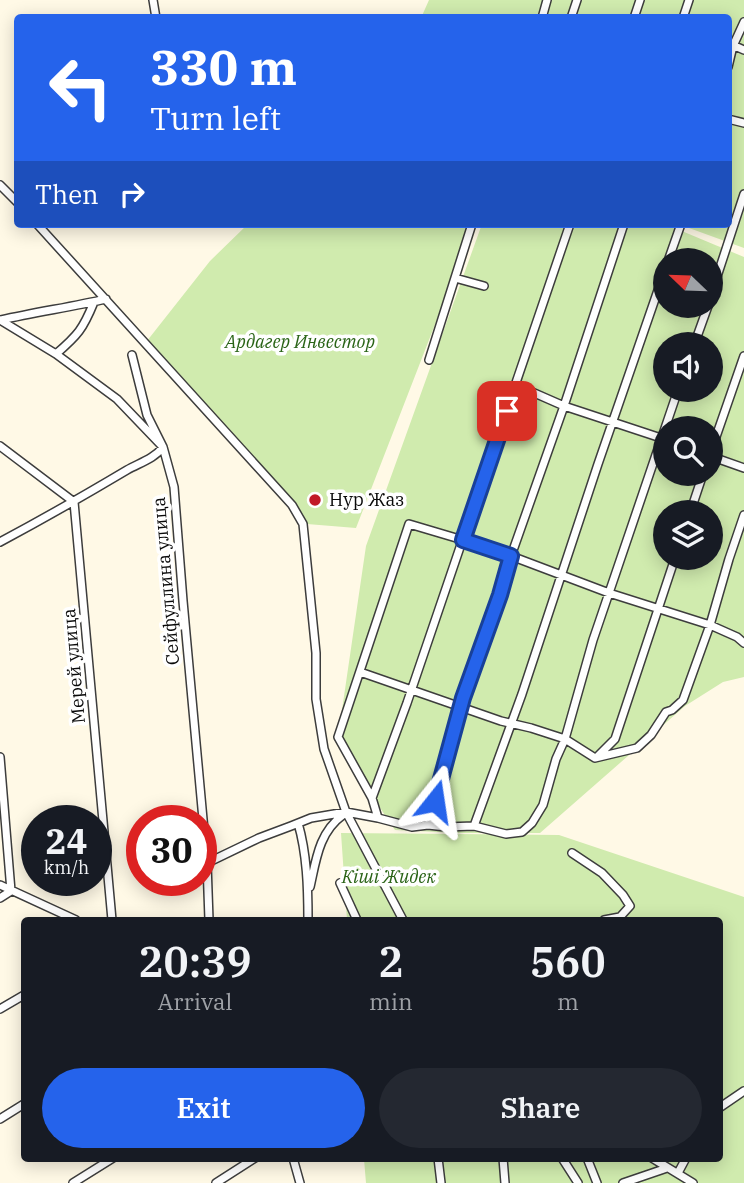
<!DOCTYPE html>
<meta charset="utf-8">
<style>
body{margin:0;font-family:"IBM Plex Serif",serif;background:#242831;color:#f1f3f6;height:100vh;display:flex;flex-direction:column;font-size:26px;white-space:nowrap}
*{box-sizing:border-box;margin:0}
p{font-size:23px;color:#9ea1a6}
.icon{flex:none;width:38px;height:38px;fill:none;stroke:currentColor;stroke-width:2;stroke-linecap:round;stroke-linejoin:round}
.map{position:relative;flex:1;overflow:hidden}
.sheet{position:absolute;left:21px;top:917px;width:702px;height:245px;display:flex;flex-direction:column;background:#171b24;border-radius:7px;box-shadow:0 4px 18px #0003}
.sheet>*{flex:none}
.guide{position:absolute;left:14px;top:14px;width:718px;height:214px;border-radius:7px;box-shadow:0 4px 18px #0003;background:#2563eb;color:#fff;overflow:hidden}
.needle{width:46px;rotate:293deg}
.fabs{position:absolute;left:653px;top:248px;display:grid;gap:14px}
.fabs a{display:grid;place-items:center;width:70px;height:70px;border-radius:50%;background:#171b24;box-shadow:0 4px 18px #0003;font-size:35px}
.speed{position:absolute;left:21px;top:805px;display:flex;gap:14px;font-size:35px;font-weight:700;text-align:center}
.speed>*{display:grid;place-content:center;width:91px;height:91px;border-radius:50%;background:#171b24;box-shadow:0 4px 18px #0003;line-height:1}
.speed small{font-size:18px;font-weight:400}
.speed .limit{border:10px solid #d22;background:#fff;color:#111}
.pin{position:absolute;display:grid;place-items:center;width:60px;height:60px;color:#fff;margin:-30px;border-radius:14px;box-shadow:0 4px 10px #0006}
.me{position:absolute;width:77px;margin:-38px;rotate:15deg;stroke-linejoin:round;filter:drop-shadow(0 0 5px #0008)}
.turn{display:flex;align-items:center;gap:24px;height:147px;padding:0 21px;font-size:32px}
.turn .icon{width:91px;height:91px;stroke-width:2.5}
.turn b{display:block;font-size:49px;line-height:60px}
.then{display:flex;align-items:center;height:66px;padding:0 21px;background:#0003;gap:14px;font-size:26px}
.eta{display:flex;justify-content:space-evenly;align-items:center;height:119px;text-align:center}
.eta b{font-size:42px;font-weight:600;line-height:49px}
.cta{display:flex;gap:14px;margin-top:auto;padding:14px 21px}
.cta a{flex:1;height:80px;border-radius:42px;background:#2563eb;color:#fff;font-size:28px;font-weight:600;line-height:80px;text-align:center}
.cta a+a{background:#242831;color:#f1f3f6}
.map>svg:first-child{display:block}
</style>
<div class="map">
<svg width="744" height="1183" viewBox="0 0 744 1183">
<rect width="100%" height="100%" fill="#fff9e6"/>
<path fill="#d0ebae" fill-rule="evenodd" d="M 429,0 L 744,0 L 744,248 L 678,224 L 728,224 L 728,18 L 421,18 Z
M 248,224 L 472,224 L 460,260 L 356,528 L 307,524 L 205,415 L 143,346 L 210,261 Z
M 482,224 L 665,224 L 744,257 L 744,677 L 723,682 L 685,706 L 540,833 L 459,833 L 395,830 L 337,744 L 366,546 ZM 665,261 L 710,261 L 710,306 L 665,306 ZM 665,345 L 710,345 L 710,390 L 665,390 ZM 665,429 L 710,429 L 710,474 L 665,474 ZM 665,513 L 710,513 L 710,558 L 665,558 Z
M 341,833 L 559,835 L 744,897 L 744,1183 L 366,1183 L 364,1159 L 719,1158 L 719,920 L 347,920 Z"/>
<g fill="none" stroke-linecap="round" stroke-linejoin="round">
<defs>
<path id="minor" d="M 153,0 L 156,18
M 542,18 L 547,0
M 571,18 L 577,0
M 634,18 L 640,0
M 683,18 L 689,0
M 728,43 L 744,50
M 728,67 L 733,46 L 744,22
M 728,119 L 744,123
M 0,185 L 18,203
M 37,224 L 292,505 L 303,524 L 316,653 L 316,699 L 324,749 L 346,812 L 403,920
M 624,224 L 564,406 L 664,439
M 668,261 L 681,224
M 455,278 L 484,286
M 710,298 L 744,194
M 0,320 L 56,354 L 117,399 L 163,447 L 174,487 L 183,601 L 207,863 L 209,920
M 1,320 C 36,312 71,307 106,299
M 694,345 L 708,306
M 56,354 C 78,335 83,329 94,302
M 429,360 L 472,224
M 516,385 L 564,406 L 511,556 L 609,593 L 710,625 L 729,559 L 744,515
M 0,446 L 74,502 L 112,920
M 710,454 L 744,356
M 710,456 L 744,468
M 690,513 L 703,474
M 0,542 C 43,519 85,495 127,470 C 139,463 154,459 163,447 L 147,415 L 132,355
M 360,672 L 501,721 L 531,728 L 565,739 L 595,758 L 637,748 L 651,735 L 666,712 L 672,710 L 683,700 L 710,625 L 737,637 L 744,643
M 0,757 L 11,891 L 0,898
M 597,757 L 615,739 L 675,558
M 372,798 L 407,703 L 570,224
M 378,818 L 372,798 L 338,737 L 409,524 L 463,540 L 511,556 L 500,595 L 463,698 L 428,825
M 298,823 C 307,854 308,888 308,920
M 474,826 L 522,694 L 598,464 L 665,270
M 572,853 L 602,873 L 623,895 L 630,906 L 620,917 L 604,920
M 207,863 L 259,838 L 291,826 L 311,818 L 346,812 L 378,818 L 412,827 L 428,825 L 446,827 L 474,826 L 506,834 L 522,832 L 532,823 L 543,805 L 556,759 L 565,739 L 593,640 L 678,390
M 340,883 L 357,920
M 0,885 L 76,920
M 310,887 C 316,860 319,832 343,815
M 0,1009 L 24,995
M 719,1108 L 744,1091
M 0,1119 L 24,1104
M 293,1158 L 300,1183
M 438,1158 L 441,1183
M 503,1158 L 505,1183
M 562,1158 L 578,1183
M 587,1158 L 597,1183
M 652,1158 L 693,1183
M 678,1173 L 686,1158
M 73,1183 L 113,1158
M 216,1183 L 255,1158
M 623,1183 L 667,1168"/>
</defs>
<use href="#minor" stroke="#3d3d3d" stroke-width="10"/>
<use href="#minor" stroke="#fff" stroke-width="7"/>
</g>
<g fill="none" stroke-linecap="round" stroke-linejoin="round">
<defs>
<path id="route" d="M 435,801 L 463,698 L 500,595 L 511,556 L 463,540 L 507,411"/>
</defs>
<use href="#route" stroke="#184099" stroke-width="18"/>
<use href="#route" stroke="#2563eb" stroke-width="12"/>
</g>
<circle fill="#c11a27" stroke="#fff" stroke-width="2.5" cx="315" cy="500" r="7"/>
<g text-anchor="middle" stroke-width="7" stroke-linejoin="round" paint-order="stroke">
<g font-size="18" font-style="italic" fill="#2a6417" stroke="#fff">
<text x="300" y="348">Ардагер Инвестор</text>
<text x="389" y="883">Кіші Жидек</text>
</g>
<g font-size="18" fill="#0a0a0a" stroke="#fff" text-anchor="start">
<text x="329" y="506">Нур Жаз</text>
</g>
<g font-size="18" fill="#0a0a0a" stroke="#fff">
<text transform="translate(166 581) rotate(-95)" y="6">Сейфуллина улица</text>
<text transform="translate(74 666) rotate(-95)" y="6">Мерей улица</text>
</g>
</g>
</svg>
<div class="fabs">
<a><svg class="needle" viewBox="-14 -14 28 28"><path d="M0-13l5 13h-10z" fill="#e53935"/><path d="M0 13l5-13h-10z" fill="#9ea1a6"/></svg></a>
<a><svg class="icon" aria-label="sound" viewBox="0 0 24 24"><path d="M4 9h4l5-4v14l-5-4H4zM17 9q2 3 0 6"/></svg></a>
<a><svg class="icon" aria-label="search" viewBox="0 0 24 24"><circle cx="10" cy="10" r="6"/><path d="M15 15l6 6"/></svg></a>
<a><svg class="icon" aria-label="layers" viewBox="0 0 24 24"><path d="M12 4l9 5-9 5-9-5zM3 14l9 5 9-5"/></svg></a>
</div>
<div class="speed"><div>24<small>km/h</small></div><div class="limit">30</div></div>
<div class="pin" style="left:507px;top:411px;background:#d93025"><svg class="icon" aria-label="arrive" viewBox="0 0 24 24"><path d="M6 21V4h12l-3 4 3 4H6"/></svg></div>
<svg class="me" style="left:435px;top:801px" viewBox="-20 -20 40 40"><path d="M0-17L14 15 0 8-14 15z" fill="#2563eb" stroke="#fff" stroke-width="4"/></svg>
<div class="guide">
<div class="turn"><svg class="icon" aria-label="left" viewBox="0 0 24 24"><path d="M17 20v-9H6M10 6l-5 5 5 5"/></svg><div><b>330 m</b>Turn left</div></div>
<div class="then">Then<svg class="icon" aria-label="right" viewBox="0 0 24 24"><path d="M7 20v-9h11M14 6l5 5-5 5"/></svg></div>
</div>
<section class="sheet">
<div class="eta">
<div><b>20:39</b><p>Arrival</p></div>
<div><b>2</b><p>min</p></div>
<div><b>560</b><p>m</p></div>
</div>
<div class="cta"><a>Exit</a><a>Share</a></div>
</section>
</div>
